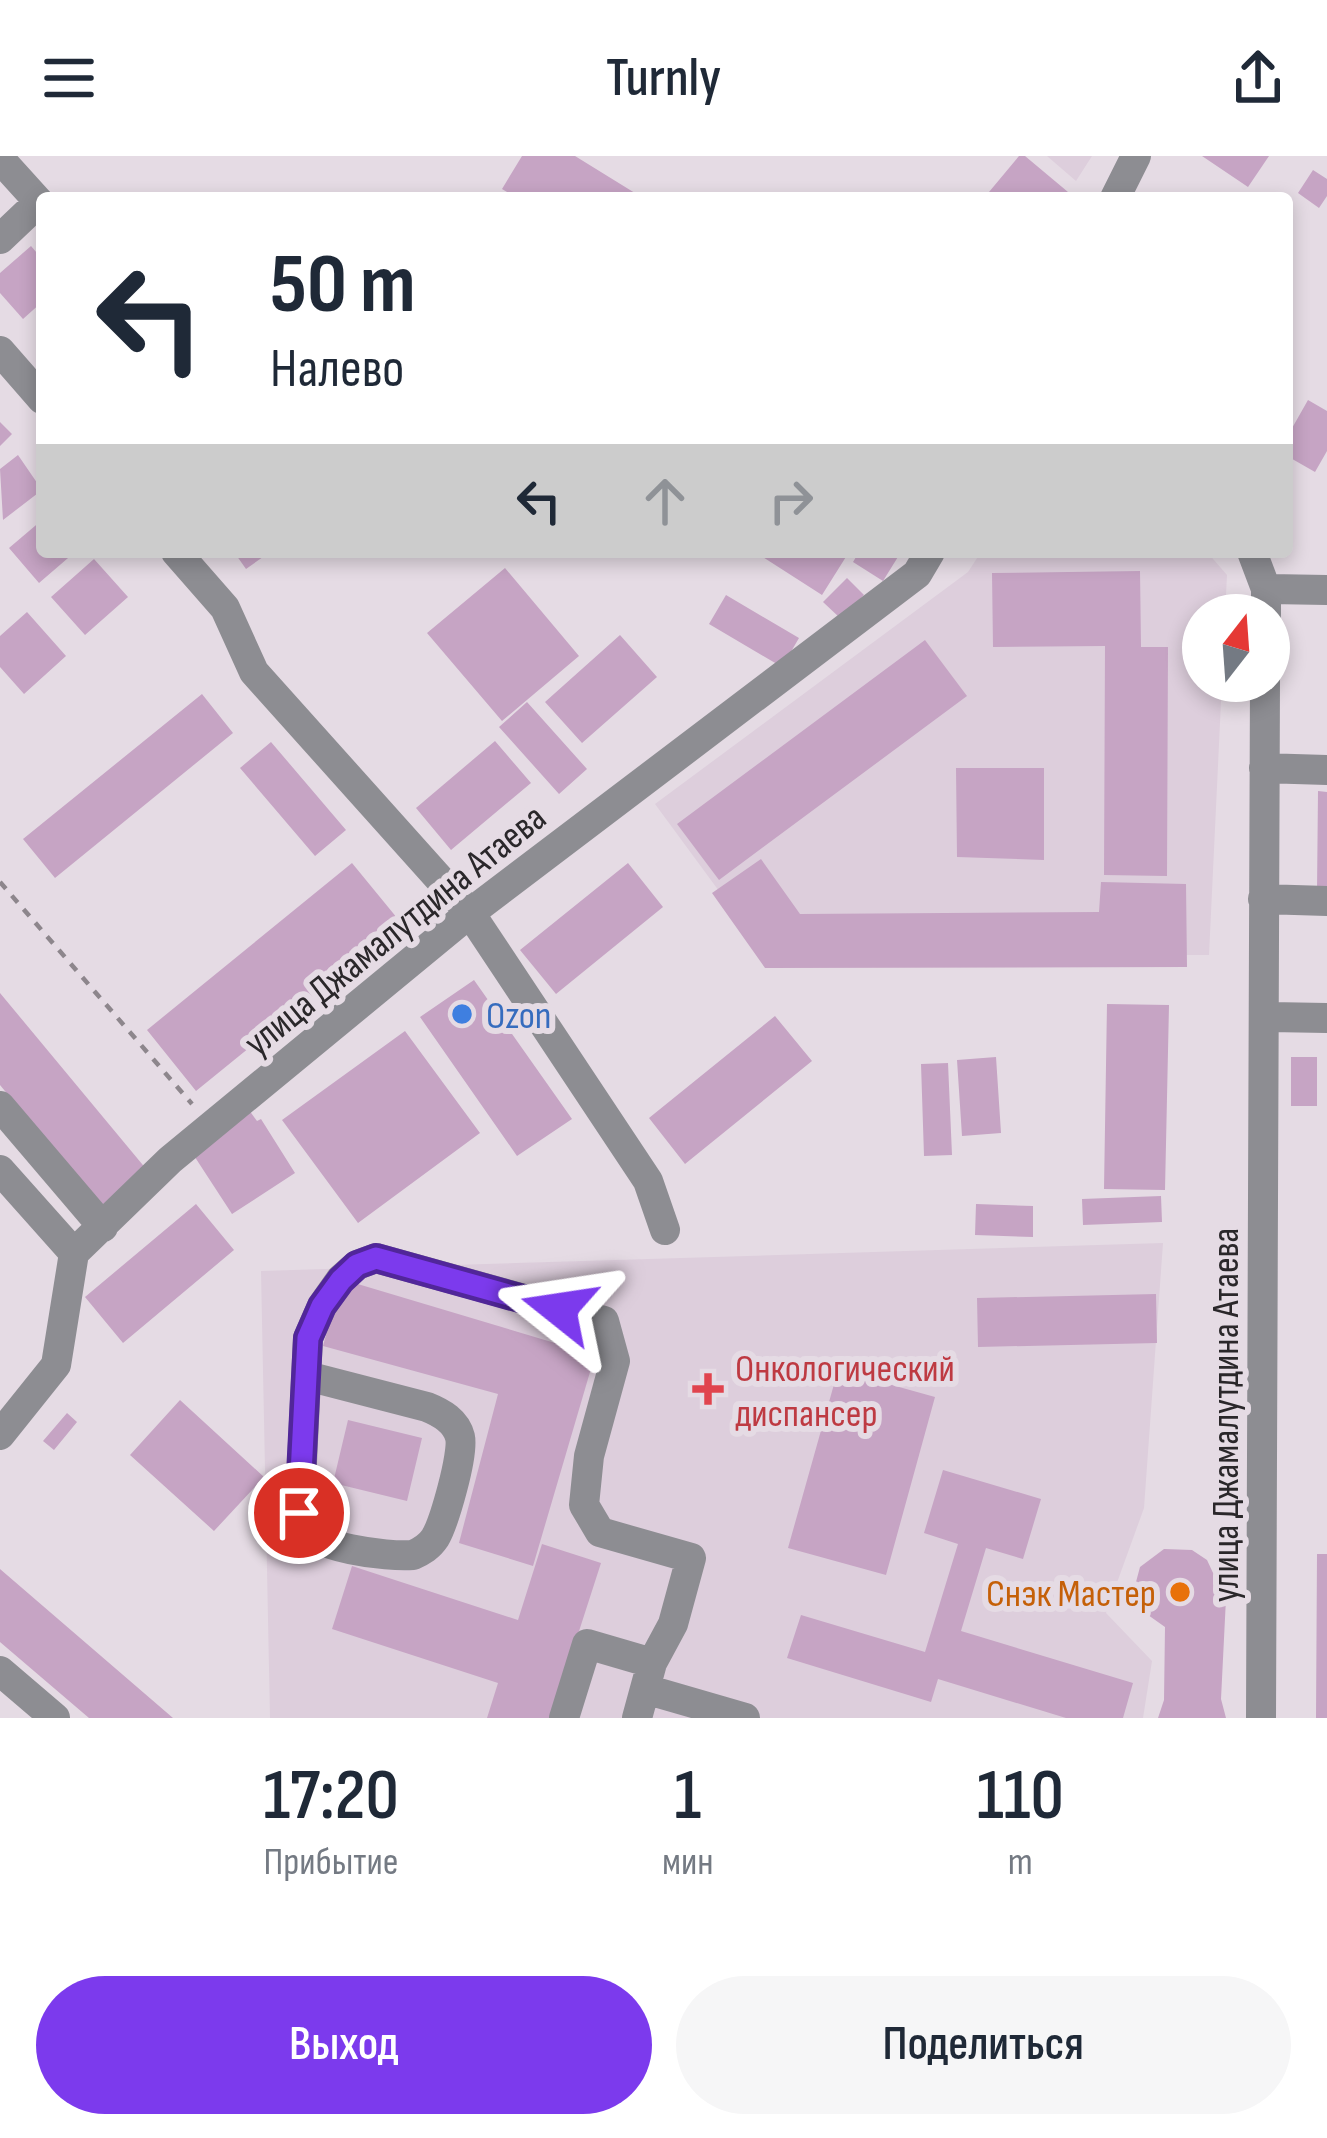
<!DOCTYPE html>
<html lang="ru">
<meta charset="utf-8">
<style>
body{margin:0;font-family:"Sofia Sans Condensed",sans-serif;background:#f6f6f7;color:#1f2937;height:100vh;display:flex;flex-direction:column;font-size:45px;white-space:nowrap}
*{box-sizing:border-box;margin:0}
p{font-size:39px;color:#747a83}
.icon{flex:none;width:66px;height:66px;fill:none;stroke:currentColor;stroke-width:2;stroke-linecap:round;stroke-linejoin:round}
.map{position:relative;height:1562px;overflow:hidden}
.sheet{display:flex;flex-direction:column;background:#fff;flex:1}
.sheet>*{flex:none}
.banner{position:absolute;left:36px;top:36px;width:1257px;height:366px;border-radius:12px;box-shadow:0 6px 18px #0003;background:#fff;color:#1f2937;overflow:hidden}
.needle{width:78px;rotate:17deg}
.controls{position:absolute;left:1182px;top:438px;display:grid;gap:24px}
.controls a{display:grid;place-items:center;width:108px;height:108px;border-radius:50%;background:#fff;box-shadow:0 6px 18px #0003;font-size:60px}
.pin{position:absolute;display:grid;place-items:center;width:102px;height:102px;color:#fff;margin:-51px;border:6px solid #fff;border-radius:50%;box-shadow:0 3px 12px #0007}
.me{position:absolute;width:132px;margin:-66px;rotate:285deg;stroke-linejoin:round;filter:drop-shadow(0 0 9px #0008)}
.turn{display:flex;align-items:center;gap:42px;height:252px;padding:0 36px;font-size:54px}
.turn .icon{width:156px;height:156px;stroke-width:2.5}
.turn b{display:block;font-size:84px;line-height:102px}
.lanes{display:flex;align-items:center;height:114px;padding:0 36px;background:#0003;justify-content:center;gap:60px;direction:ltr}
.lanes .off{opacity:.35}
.eta{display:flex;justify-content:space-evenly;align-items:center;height:204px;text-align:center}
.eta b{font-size:72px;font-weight:600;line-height:84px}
.button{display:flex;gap:24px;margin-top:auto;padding:24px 36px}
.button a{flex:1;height:138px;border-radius:72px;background:#7c3aed;color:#fff;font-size:48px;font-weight:600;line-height:138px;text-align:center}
.button a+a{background:#f6f6f7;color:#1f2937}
header{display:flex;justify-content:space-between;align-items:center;height:156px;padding:0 36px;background:#fff;font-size:54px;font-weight:600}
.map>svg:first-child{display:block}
</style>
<header><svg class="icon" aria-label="menu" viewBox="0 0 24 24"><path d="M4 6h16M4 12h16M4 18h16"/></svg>Turnly<svg class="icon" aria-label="share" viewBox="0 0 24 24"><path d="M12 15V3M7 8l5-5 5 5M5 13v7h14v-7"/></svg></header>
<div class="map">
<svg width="1327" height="1562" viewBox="0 0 1327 1562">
<rect width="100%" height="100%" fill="#e5dbe4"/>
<path fill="#ddcedc" d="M 1047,0 L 1092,0 L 1076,25 Z
M 981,396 L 1207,396 L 1227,419 L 1225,459 L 1203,459 L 1203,525 L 1222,525 L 1209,799 L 766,799 L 655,648 L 968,416 Z
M 1163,1087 L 1144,1352 L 1106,1457 L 1152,1505 L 1143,1562 L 270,1562 L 261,1115 Z"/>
<path fill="#c6a4c4" d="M 522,0 L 575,0 L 643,42 L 517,42 L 502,33 Z
M 1019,0 L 1025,0 L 1068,36 L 1063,42 L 984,42 Z
M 1202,0 L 1269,0 L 1248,31 Z
M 1313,14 L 1327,23 L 1327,40 L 1319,52 L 1298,37 Z
M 31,90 L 42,103 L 42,146 L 23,163 L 0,137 L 0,117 Z
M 1308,244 L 1327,255 L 1327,295 L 1315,316 L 1287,300 L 1287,281 Z
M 0,266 L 12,278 L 0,290 Z
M 18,299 L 42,334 L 3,364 L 0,313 Z
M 42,364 L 42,396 L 75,396 L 39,427 L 9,392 Z
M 234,396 L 270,396 L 246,413 Z
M 755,396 L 849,396 L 822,439 Z
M 859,396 L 901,396 L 883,425 L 853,406 Z
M 94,403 L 128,441 L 85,479 L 51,441 Z
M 505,412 L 579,500 L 502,565 L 427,477 Z
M 1140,415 L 1141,491 L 1168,491 L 1167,720 L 1104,719 L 1105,490 L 993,491 L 992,417 Z
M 847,422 L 864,439 L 840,462 L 823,446 Z
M 726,439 L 799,482 L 782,511 L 709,468 Z
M 27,456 L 66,500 L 24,538 L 0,511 L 0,480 Z
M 620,479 L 657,521 L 582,587 L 545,546 Z
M 925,484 L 967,540 L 719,724 L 677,668 Z
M 202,538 L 233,577 L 55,722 L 23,683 Z
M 527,546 L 587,613 L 559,638 L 499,571 Z
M 495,585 L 531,627 L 451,694 L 416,652 Z
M 271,586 L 346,674 L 315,700 L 240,612 Z
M 956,612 L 1044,612 L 1044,704 L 957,701 Z
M 1318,635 L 1327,636 L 1327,735 L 1317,735 Z
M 761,703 L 800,758 L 1099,756 L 1101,726 L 1186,728 L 1187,811 L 765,812 L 712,737 Z
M 352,707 L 402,768 L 196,935 L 147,874 Z
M 628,707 L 663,751 L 556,838 L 520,794 Z
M 474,824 L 572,963 L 517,1000 L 420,861 Z
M 0,837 L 147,1014 L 101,1052 L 0,929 Z
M 1107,848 L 1169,849 L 1165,1034 L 1104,1033 Z
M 775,860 L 812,905 L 685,1008 L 649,962 Z
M 405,875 L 480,977 L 358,1067 L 282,964 Z
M 996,901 L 1001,977 L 962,980 L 957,904 Z
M 1291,901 L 1317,901 L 1317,950 L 1291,950 Z
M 948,907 L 952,999 L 924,1000 L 921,908 Z
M 249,954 L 257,965 L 261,963 L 295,1017 L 232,1058 L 189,992 Z
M 1161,1040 L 1162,1066 L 1083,1069 L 1082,1043 Z
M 196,1048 L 234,1094 L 123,1187 L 85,1141 Z
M 976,1048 L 1033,1050 L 1033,1081 L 975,1079 Z
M 341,1123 L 595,1199 L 533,1410 L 459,1387 L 498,1238 L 323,1190 Z
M 1156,1138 L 1157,1187 L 978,1191 L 977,1142 Z
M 838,1214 L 935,1241 L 886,1419 L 788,1392 Z
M 180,1244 L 264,1321 L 214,1375 L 130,1299 Z
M 67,1257 L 77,1266 L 54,1294 L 43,1285 Z
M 348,1264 L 422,1282 L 407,1345 L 333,1327 Z
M 943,1314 L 1041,1343 L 1023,1403 L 986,1392 L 961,1475 L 1133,1527 L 1123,1562 L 1066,1562 L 938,1523 L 931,1546 L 787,1502 L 801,1459 L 925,1496 L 958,1388 L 924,1377 Z
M 542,1388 L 601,1407 L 551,1562 L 487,1562 L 498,1527 L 332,1473 L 352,1410 L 518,1464 Z
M 1164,1393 L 1192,1394 L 1207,1404 L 1214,1419 L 1227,1422 L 1221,1543 L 1226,1562 L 1158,1562 L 1164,1544 L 1165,1471 L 1141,1454 L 1136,1426 L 1140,1411 Z
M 1317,1398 L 1327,1398 L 1327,1562 L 1316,1562 Z
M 0,1413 L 173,1562 L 89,1562 L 0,1486 Z"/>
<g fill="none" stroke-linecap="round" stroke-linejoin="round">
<path stroke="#8d868c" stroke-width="4.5" stroke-dasharray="9 9" stroke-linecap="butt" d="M 0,726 L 192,948"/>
<path stroke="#8d8d92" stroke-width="30" d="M 0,3 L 39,46 L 0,83
M 1115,42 L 1136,0
M 0,195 L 42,243
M 176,396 L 225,452 L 254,516 L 470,757 L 648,1025 L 665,1074
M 1252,396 L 1266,433 L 1266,459
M 1266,433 L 1327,434
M 1264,612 L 1327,614
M 1263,743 L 1327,745
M 1265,861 L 1327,862
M 0,950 L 103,1071
M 0,1014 L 74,1097
M 307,1220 L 427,1251 C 442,1257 456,1265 460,1281 C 464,1298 444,1367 435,1382 C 429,1391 422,1395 413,1399 C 386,1401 312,1392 299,1368 L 308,1182 L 322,1150 L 341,1123 L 357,1109 L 376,1102 L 604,1165 L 615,1205 L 589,1300 L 584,1349 L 600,1376 L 691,1402 L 673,1468 L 652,1507
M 0,1279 L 56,1209 L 74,1097 L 170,1004 L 470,757 L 917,418 L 930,396
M 0,1515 L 55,1562
M 645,1533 L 745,1562
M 564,1562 L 587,1488 L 652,1507 L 637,1562
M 1261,1562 L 1265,525"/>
</g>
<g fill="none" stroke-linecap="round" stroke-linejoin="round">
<defs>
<path id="route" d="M 299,1357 L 308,1182 L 322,1150 L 341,1124 L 357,1109 L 376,1102 L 559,1153"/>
</defs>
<use href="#route" stroke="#51269a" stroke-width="30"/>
<use href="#route" stroke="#7c3aed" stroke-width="21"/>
</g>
<circle fill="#3f7fe0" stroke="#e5dbe4" stroke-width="4.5" cx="462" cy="858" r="12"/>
<path fill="#e0444e" stroke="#e5dbe4" stroke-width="4.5" d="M702 1215h12v12h12v12h-12v12h-12v-12h-12v-12h12z"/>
<circle fill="#e8710a" stroke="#e5dbe4" stroke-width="4.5" cx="1180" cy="1436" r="12"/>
<g text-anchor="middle" stroke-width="12" stroke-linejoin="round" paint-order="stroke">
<g font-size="39" fill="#2a272a" stroke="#e5dbe4">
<text transform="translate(394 773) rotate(-39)" y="14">улица Джамалутдина Атаева</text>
<text transform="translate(1224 1259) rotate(-90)" y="14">улица Джамалутдина Атаева</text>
</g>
<g font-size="39" fill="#366cbe" stroke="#e5dbe4" text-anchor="start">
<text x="486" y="872">Ozon</text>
</g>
<g font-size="39" fill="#be3a42" stroke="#e5dbe4" text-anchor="start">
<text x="735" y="1225">Онкологический<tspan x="735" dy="45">диспансер</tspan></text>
</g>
<g font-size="39" fill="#c56008" stroke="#e5dbe4" text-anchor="end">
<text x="1156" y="1450">Снэк Мастер</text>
</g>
</g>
</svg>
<div class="controls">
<a><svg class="needle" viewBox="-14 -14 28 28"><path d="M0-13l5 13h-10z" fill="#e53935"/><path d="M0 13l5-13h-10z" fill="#747a83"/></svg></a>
</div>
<div class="pin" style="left:299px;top:1357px;background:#d93025"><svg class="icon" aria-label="arrive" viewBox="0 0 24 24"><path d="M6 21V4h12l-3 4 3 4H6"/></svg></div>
<svg class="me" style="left:559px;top:1153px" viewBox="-20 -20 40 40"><path d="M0-17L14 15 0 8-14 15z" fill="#7c3aed" stroke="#fff" stroke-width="4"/></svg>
<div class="banner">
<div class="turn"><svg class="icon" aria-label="left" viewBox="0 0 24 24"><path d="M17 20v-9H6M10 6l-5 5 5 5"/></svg><div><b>50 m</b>Налево</div></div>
<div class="lanes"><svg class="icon" aria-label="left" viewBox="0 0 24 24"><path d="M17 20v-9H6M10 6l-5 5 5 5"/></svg><svg class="icon off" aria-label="ahead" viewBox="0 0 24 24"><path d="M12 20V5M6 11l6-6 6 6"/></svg><svg class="icon off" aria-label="right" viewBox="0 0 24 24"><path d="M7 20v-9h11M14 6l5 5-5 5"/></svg></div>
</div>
</div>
<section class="sheet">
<div class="eta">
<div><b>17:20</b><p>Прибытие</p></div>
<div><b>1</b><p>мин</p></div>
<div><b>110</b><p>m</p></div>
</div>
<div class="button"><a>Выход</a><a>Поделиться</a></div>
</section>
